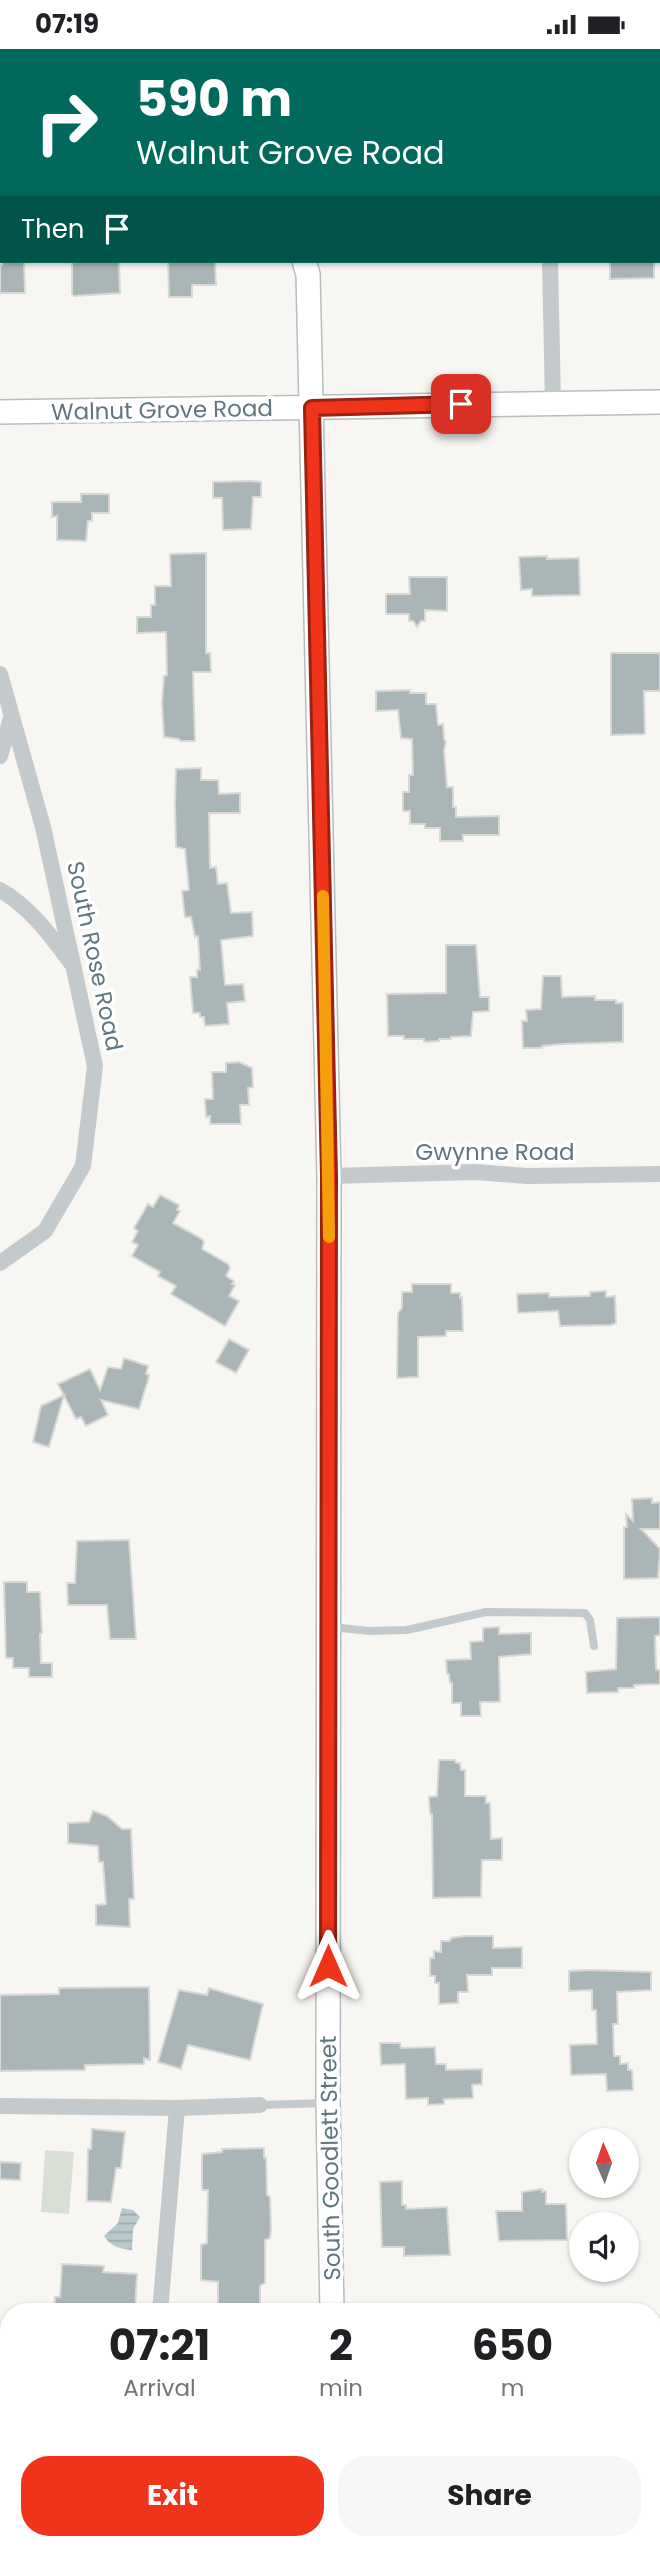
<!DOCTYPE html>
<style>
body{margin:0;font-family:Poppins,sans-serif;background:#f6f6f6;color:#202124;height:100vh;display:flex;flex-direction:column;font-size:26px;white-space:nowrap}
*{box-sizing:border-box;margin:0}
p{font-size:23px;color:#757577}
.icon{flex:none;width:38px;height:38px;fill:none;stroke:currentColor;stroke-width:2;stroke-linecap:round;stroke-linejoin:round}
.map{position:relative;flex:1;overflow:hidden}
.drawer{position:absolute;left:0px;top:2254px;width:662px;height:247px;display:flex;flex-direction:column;background:#fff;border-radius:28px 28px 0 0;box-shadow:0 2px 5px #0004}
.drawer>*{flex:none}
.guide{position:absolute;left:0px;top:0px;width:662px;height:214px;box-shadow:0 2px 5px #0004;background:#00695c;color:#fff;overflow:hidden}
.needle{width:46px;rotate:358deg}
.tools{position:absolute;left:569px;top:2079px;display:grid;gap:14px}
.tools a{display:grid;place-items:center;width:70px;height:70px;border-radius:50%;background:#fff;box-shadow:0 2px 5px #0004;font-size:35px}
.pin{position:absolute;display:grid;place-items:center;width:60px;height:60px;color:#fff;margin:-30px;border-radius:14px;box-shadow:0 4px 10px #0006}
.me{position:absolute;width:77px;margin:-38px;rotate:0deg;stroke-linejoin:round;filter:drop-shadow(0 0 5px #0008)}
.turn{display:flex;align-items:center;gap:24px;height:147px;padding:0 21px;font-size:32px}
.turn .icon{width:91px;height:91px;stroke-width:2.5}
.turn b{display:block;font-size:49px;line-height:60px}
.then{display:flex;align-items:center;height:66px;padding:0 21px;background:#0003;gap:14px;font-size:26px}
.eta{display:flex;justify-content:space-evenly;align-items:center;height:119px;text-align:center}
.eta b{font-size:42px;font-weight:700;line-height:49px}
.cta{display:flex;gap:14px;margin-top:auto;padding:14px 21px}
.cta a{flex:1;height:80px;border-radius:28px;background:#ef341b;color:#fff;font-size:28px;font-weight:700;line-height:80px;text-align:center}
.cta a+a{background:#f6f6f6;color:#202124}
.status{display:flex;justify-content:space-between;align-items:center;height:49px;padding:0 35px;background:#fff;direction:ltr}
.status svg{height:19px;fill:currentColor}
.map>svg:first-child{display:block}
</style>
<div class="status"><b>07:19</b><svg viewBox="0 0 49 12"><path d="M0 12V9h3v3zM5 12V6h3v6zM10 12V3h3v9zM15 12V0h3v12zM26 1h20v11H26zM47 4h2v5h-2z"/></svg></div>
<div class="map">
<svg width="660" height="2500" viewBox="0 0 660 2500">
<defs>
<pattern id="water-rules" width="6" height="5" patternUnits="userSpaceOnUse" patternTransform="scale(1.75)"><rect width="6" height="5" fill="#bac9cc"/><path d="M0 2.5h6" fill="none" stroke="#9aa8ab"/></pattern>
</defs>
<rect width="100%" height="100%" fill="#f7f6f3"/>
<path fill="#d9dfd4" d="M 45,2101 L 74,2103 L 69,2165 L 41,2163 Z"/>
<path fill="url(#water-rules)" d="M 122,2159 L 133,2161 L 140,2168 L 133,2180 L 132,2201 C 120,2200 110,2197 104,2187 L 118,2174 Z"/>
<path fill="#aab5b8" stroke="#d8d8d5" stroke-width="2" d="M 2,212 L 24,212 L 25,244 L 0,244 L 0,216 L 2,216 Z
M 72,212 L 119,212 L 120,244 L 74,247 L 72,245 Z
M 168,212 L 215,212 L 216,236 L 192,236 L 192,248 L 169,248 Z
M 610,212 L 654,212 L 654,229 L 610,230 Z
M 251,432 L 261,433 L 261,448 L 253,448 L 251,480 L 223,481 L 222,449 L 213,449 L 213,433 Z
M 81,445 L 109,445 L 109,464 L 92,464 L 92,472 L 88,472 L 86,492 L 57,491 L 57,467 L 52,468 L 52,453 L 81,453 Z
M 206,504 L 206,604 L 210,604 L 211,623 L 193,623 L 195,692 L 180,692 L 179,690 L 164,688 L 162,654 L 164,627 L 167,626 L 166,583 L 137,584 L 137,568 L 151,568 L 151,556 L 155,556 L 155,537 L 171,537 L 170,505 Z
M 547,507 L 547,510 L 579,509 L 580,546 L 532,547 L 532,540 L 521,541 L 519,508 Z
M 409,528 L 447,528 L 447,562 L 425,561 L 425,572 L 421,572 L 417,578 L 413,572 L 409,572 L 409,565 L 386,565 L 386,545 L 410,545 Z
M 611,604 L 660,604 L 660,642 L 644,642 L 645,685 L 611,686 Z
M 410,641 L 410,644 L 426,644 L 426,655 L 436,655 L 438,676 L 443,675 L 444,690 L 446,693 L 444,701 L 447,738 L 453,738 L 453,758 L 456,758 L 456,768 L 499,767 L 499,786 L 463,786 L 463,792 L 440,792 L 440,779 L 425,779 L 425,775 L 410,775 L 410,762 L 403,762 L 403,743 L 409,743 L 409,726 L 413,726 L 412,690 L 401,689 L 398,661 L 376,662 L 376,642 Z
M 201,719 L 201,731 L 218,731 L 219,745 L 240,744 L 240,764 L 209,764 L 210,819 L 216,818 L 218,835 L 227,834 L 231,864 L 252,863 L 253,887 L 221,891 L 225,936 L 243,935 L 245,952 L 227,954 L 229,975 L 205,977 L 204,968 L 200,968 L 200,964 L 193,964 L 190,928 L 197,928 L 197,921 L 200,921 L 198,887 L 195,888 L 191,868 L 185,868 L 182,842 L 189,841 L 185,800 L 176,798 L 175,756 L 176,720 Z
M 446,896 L 476,896 L 480,948 L 489,948 L 489,962 L 473,963 L 471,987 L 451,988 L 451,990 L 439,990 L 439,992 L 424,993 L 424,990 L 404,990 L 404,987 L 388,987 L 387,945 L 446,944 Z
M 543,927 L 561,927 L 562,948 L 595,947 L 595,951 L 616,951 L 616,954 L 623,954 L 623,993 L 563,995 L 542,997 L 542,999 L 523,999 L 522,972 L 527,972 L 526,961 L 541,960 Z
M 239,1013 L 252,1019 L 253,1038 L 248,1039 L 249,1056 L 240,1056 L 241,1075 L 210,1075 L 210,1067 L 206,1068 L 205,1050 L 213,1050 L 212,1023 L 226,1023 L 226,1014 Z
M 160,1146 L 179,1156 L 177,1161 L 180,1162 L 173,1174 L 202,1190 L 204,1193 L 202,1200 L 228,1215 L 230,1219 L 226,1227 L 234,1232 L 232,1235 L 235,1236 L 229,1247 L 239,1252 L 225,1277 L 171,1245 L 176,1237 L 158,1227 L 160,1223 L 132,1207 L 138,1196 L 132,1193 L 138,1182 L 134,1179 L 148,1155 L 153,1158 Z
M 412,1235 L 451,1235 L 451,1244 L 460,1244 L 460,1249 L 462,1248 L 463,1282 L 446,1282 L 446,1287 L 418,1288 L 418,1328 L 397,1329 L 398,1264 L 402,1259 L 402,1243 L 412,1243 Z
M 606,1242 L 606,1248 L 615,1247 L 616,1274 L 611,1276 L 560,1277 L 558,1262 L 518,1264 L 517,1245 L 549,1244 L 549,1248 L 590,1247 L 590,1243 Z
M 229,1290 L 249,1301 L 236,1324 L 216,1313 Z
M 124,1309 L 148,1317 L 146,1325 L 149,1326 L 148,1331 L 139,1360 L 101,1351 L 108,1366 L 86,1377 L 81,1368 L 76,1370 L 58,1335 L 90,1320 L 100,1341 L 108,1318 L 121,1320 Z
M 64,1346 L 49,1398 L 33,1393 L 41,1357 Z
M 652,1449 L 652,1454 L 660,1453 L 660,1480 L 641,1480 L 660,1500 L 658,1529 L 624,1530 L 624,1478 L 627,1478 L 626,1465 L 633,1472 L 632,1450 Z
M 129,1491 L 136,1590 L 110,1590 L 107,1556 L 68,1556 L 67,1534 L 75,1534 L 77,1492 Z
M 4,1533 L 27,1533 L 27,1543 L 40,1543 L 42,1584 L 40,1585 L 41,1614 L 52,1614 L 52,1628 L 29,1628 L 29,1619 L 13,1619 L 13,1609 L 6,1609 Z
M 660,1568 L 660,1586 L 655,1587 L 656,1621 L 660,1621 L 660,1635 L 634,1636 L 634,1639 L 618,1639 L 618,1643 L 587,1644 L 586,1623 L 616,1620 L 617,1569 Z
M 499,1578 L 499,1585 L 531,1584 L 531,1605 L 499,1608 L 500,1653 L 480,1653 L 481,1667 L 461,1667 L 461,1654 L 452,1654 L 452,1634 L 450,1634 L 449,1625 L 447,1625 L 446,1611 L 471,1610 L 470,1593 L 483,1592 L 483,1579 Z
M 439,1711 L 455,1711 L 456,1714 L 460,1714 L 461,1721 L 465,1721 L 465,1747 L 486,1747 L 486,1754 L 490,1754 L 491,1790 L 502,1789 L 502,1811 L 482,1811 L 481,1848 L 433,1849 L 432,1765 L 430,1765 L 429,1748 L 437,1747 Z
M 93,1762 L 107,1767 L 122,1780 L 131,1780 L 134,1850 L 129,1850 L 130,1878 L 96,1876 L 96,1856 L 106,1855 L 103,1813 L 99,1813 L 98,1797 L 68,1794 L 68,1774 L 89,1773 Z
M 465,1887 L 493,1887 L 493,1899 L 522,1898 L 522,1919 L 492,1919 L 492,1926 L 467,1926 L 468,1943 L 458,1943 L 458,1954 L 439,1955 L 439,1934 L 435,1934 L 435,1927 L 430,1927 L 430,1909 L 434,1909 L 434,1902 L 441,1903 L 441,1892 L 450,1892 L 451,1889 Z
M 590,1921 L 651,1923 L 651,1941 L 617,1943 L 618,1975 L 613,1975 L 614,2007 L 620,2007 L 620,2015 L 628,2014 L 628,2021 L 632,2021 L 633,2041 L 607,2042 L 606,2025 L 571,2026 L 570,1996 L 597,1995 L 596,1961 L 592,1961 L 592,1941 L 569,1942 L 569,1922 Z
M 149,1938 L 150,2011 L 144,2009 L 144,2015 L 85,2016 L 85,2021 L 0,2022 L 0,1946 L 59,1945 L 59,1939 Z
M 209,1939 L 263,1955 L 250,2011 L 188,1996 L 181,2020 L 158,2013 L 179,1941 L 207,1946 Z
M 380,1994 L 400,1994 L 401,1999 L 435,1998 L 436,2015 L 446,2015 L 446,2021 L 482,2020 L 482,2035 L 472,2036 L 473,2049 L 444,2050 L 444,2055 L 428,2056 L 428,2049 L 406,2050 L 405,2015 L 381,2016 Z
M 92,2080 L 125,2083 L 121,2119 L 116,2119 L 111,2153 L 87,2152 L 88,2100 L 91,2100 Z
M 264,2099 L 264,2109 L 266,2109 L 267,2146 L 270,2148 L 271,2180 L 270,2189 L 265,2191 L 265,2234 L 260,2237 L 260,2263 L 218,2263 L 218,2233 L 201,2231 L 201,2196 L 207,2194 L 208,2141 L 202,2141 L 202,2105 L 222,2103 L 222,2100 Z
M 0,2113 L 21,2114 L 20,2131 L 0,2130 Z
M 402,2132 L 402,2156 L 406,2156 L 406,2160 L 447,2158 L 450,2206 L 404,2207 L 404,2198 L 382,2198 L 380,2133 Z
M 542,2140 L 542,2143 L 546,2142 L 546,2155 L 566,2155 L 567,2191 L 499,2192 L 496,2162 L 522,2162 L 522,2143 Z
M 62,2215 L 104,2217 L 103,2223 L 137,2225 L 135,2263 L 54,2263 L 55,2248 L 60,2248 Z"/>
<g fill="none" stroke-linecap="round" stroke-linejoin="round">
<defs>
<path id="secondary" d="M 189,0 L 190,2
M 304,212 L 308,225 L 329,1127 L 328,2054 L 332,2263
M 0,363 L 660,353
M 336,2492 L 336,2500"/>
</defs>
<use href="#secondary" stroke="#b6bdc0" stroke-width="26"/>
<path stroke="#c4c9cb" stroke-width="8" d="M 331,1578 L 369,1582 L 407,1581 L 486,1563 L 585,1564 L 590,1571 L 594,1597
M 260,2056 L 327,2054"/>
<path stroke="#c4c9cb" stroke-width="16" d="M 543,0 L 543,2
M 550,212 L 553,353
M 0,625 L 43,778 L 95,1017 L 83,1117 L 45,1182 L 0,1214
M 0,707 L 11,669
M 0,841 C 31,859 50,886 71,914
M 329,1127 L 476,1123 L 527,1127 L 660,1125
M 0,2057 L 177,2059 L 260,2056
M 160,2263 L 177,2059
M 653,2318 L 660,2318
M 0,2398 L 9,2402"/>
<use href="#secondary" stroke="#fff" stroke-width="23"/>
</g>
<g fill="none" stroke-linecap="round" stroke-linejoin="round">
<defs>
<path id="route" d="M 328,1917 L 329,1127 L 312,359 L 461,355"/>
</defs>
<use href="#route" stroke="#9b2212" stroke-width="18"/>
<use href="#route" stroke="#ef341b" stroke-width="12"/>
<path stroke="#f59e0b" stroke-width="12" d="M 323,847 L 329,1188"/>
</g>
<g text-anchor="middle" stroke-width="7" stroke-linejoin="round" paint-order="stroke">
<g font-size="23" fill="#5f7680" stroke="#fff">
<text transform="translate(162 361) rotate(-1)" y="8">Walnut Grove Road</text>
<text transform="translate(95 907) rotate(78)" y="8">South Rose Road</text>
<text x="495" y="1111">Gwynne Road</text>
<text transform="translate(330 2109) rotate(-91)" y="8">South Goodlett Street</text>
</g>
</g>
</svg>
<div class="tools">
<a><svg class="needle" viewBox="-14 -14 28 28"><path d="M0-13l5 13h-10z" fill="#e53935"/><path d="M0 13l5-13h-10z" fill="#757577"/></svg></a>
<a><svg class="icon" aria-label="sound" viewBox="0 0 24 24"><path d="M4 9h4l5-4v14l-5-4H4zM17 9q2 3 0 6"/></svg></a>
</div>
<div class="pin" style="left:461px;top:355px;background:#d93025"><svg class="icon" aria-label="arrive" viewBox="0 0 24 24"><path d="M6 21V4h12l-3 4 3 4H6"/></svg></div>
<svg class="me" style="left:328px;top:1917px" viewBox="-20 -20 40 40"><path d="M0-17L14 15 0 8-14 15z" fill="#ef341b" stroke="#fff" stroke-width="4"/></svg>
<div class="guide">
<div class="turn"><svg class="icon" aria-label="right" viewBox="0 0 24 24"><path d="M7 20v-9h11M14 6l5 5-5 5"/></svg><div><b>590 m</b>Walnut Grove Road</div></div>
<div class="then">Then<svg class="icon" aria-label="arrive" viewBox="0 0 24 24"><path d="M6 21V4h12l-3 4 3 4H6"/></svg></div>
</div>
<section class="drawer">
<div class="eta">
<div><b>07:21</b><p>Arrival</p></div>
<div><b>2</b><p>min</p></div>
<div><b>650</b><p>m</p></div>
</div>
<div class="cta"><a>Exit</a><a>Share</a></div>
</section>
</div>
